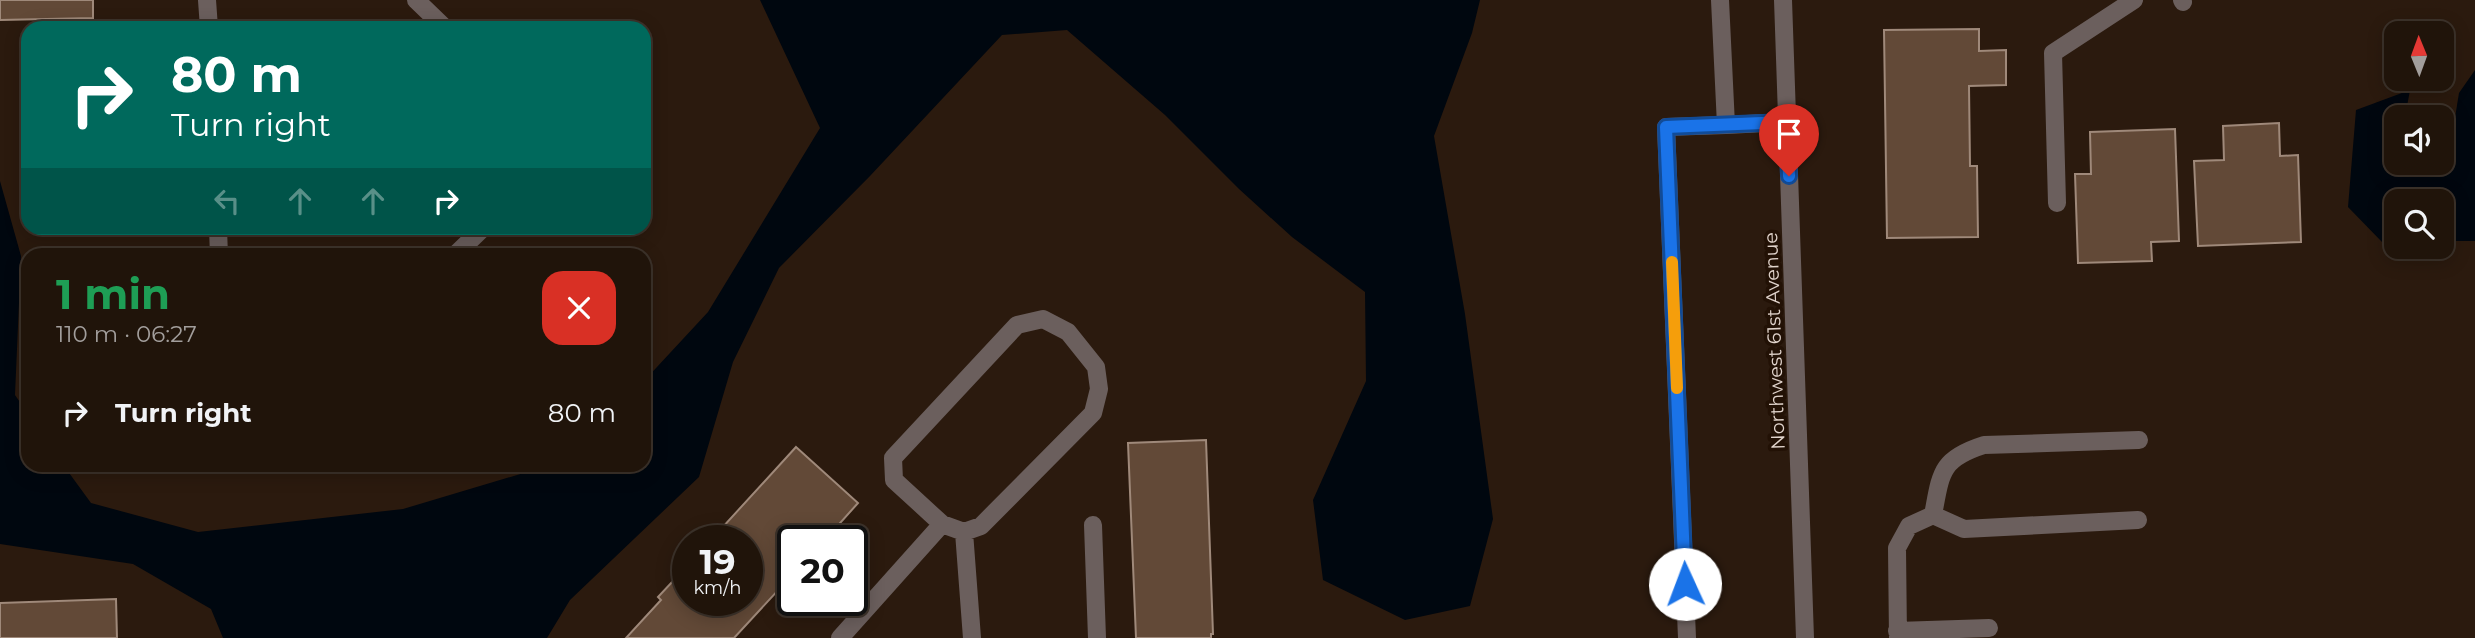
<!DOCTYPE html>
<meta charset="utf-8">
<style>
body{margin:0;font-family:Montserrat,sans-serif;background:#2d2118;color:#f1f3f6;height:100vh;display:flex;flex-direction:column;font-size:26px;white-space:nowrap}
*{box-sizing:border-box;margin:0}
p{font-size:23px;color:#a29e9c}
.icon{flex:none;width:38px;height:38px;fill:none;stroke:currentColor;stroke-width:2;stroke-linecap:round;stroke-linejoin:round}
.map{position:relative;flex:1;overflow:hidden}
.drawer{position:absolute;left:21px;top:248px;width:630px;height:224px;display:flex;flex-direction:column;background:#20140a;border-radius:21px;box-shadow:0 4px 18px #0003,0 0 0 2px #3d332b}
.drawer>*{flex:none}
.top-card{position:absolute;left:21px;top:21px;width:630px;height:214px;border-radius:21px;box-shadow:0 4px 18px #0003,0 0 0 2px #3d332b;background:#00695c;color:#fff;overflow:hidden}
.needle{width:46px;rotate:359deg}
.buttons{position:absolute;left:2384px;top:21px;display:grid;gap:14px}
.buttons a{display:grid;place-items:center;width:70px;height:70px;border-radius:14px;background:#20140a;box-shadow:0 4px 18px #0003,0 0 0 2px #3d332b;font-size:35px}
.speed{position:absolute;left:672px;top:525px;display:flex;gap:14px;font-size:35px;font-weight:700;text-align:center}
.speed>*{display:grid;place-content:center;width:91px;height:91px;border-radius:50%;background:#20140a;box-shadow:0 4px 18px #0003,0 0 0 2px #3d332b;line-height:1}
.speed small{font-size:18px;font-weight:400}
.speed .limit{border:4px solid #111;border-radius:10px;background:#fff;color:#111}
.pin{position:absolute;display:grid;place-items:center;width:60px;height:60px;color:#fff;margin:-72px -30px;border-radius:50% 50% 50% 0;rotate:-45deg;box-shadow:0 0 7px #0007}
.pin .icon{rotate:45deg}
.me{position:absolute;width:77px;margin:-38px;rotate:358deg;stroke-linejoin:round;filter:drop-shadow(0 0 5px #0008)}
.turn{display:flex;align-items:center;gap:24px;height:147px;padding:0 35px;font-size:32px}
.turn .icon{width:91px;height:91px;stroke-width:2.5}
.turn b{display:block;font-size:49px;line-height:60px}
.lanes{display:flex;align-items:center;height:66px;padding:0 35px;background:#0003;justify-content:center;gap:35px;direction:ltr}
.lanes .off{opacity:.35}
.round{display:grid;place-items:center;flex:none;width:74px;height:74px;border-radius:21px;background:#2d2118}
.headline{display:flex;align-items:center;justify-content:space-between;height:119px;padding:0 35px}
h1{font-size:42px;font-weight:700;line-height:52px;color:#1e9e55}
ul{padding:0;list-style:none}
li{display:flex;align-items:center;gap:21px;height:91px;padding:0 35px}
li div{flex:1}
li b{display:block;font-size:26px}
li em{font-style:normal}
.map>svg:first-child{display:block}
</style>
<div class="map">
<svg width="2475" height="638" viewBox="0 0 2475 638">
<rect width="100%" height="100%" fill="#2b1a0e"/>
<path fill="#00070f" d="M 760,0 L 1480,0 L 1472,33 L 1434,136 L 1465,314 L 1493,519 L 1470,606 L 1405,620 L 1323,580 L 1313,500 L 1366,381 L 1365,292 L 1292,237 L 1239,189 L 1165,115 L 1067,30 L 1002,35 L 870,176 L 779,268 L 733,362 L 699,477 L 570,600 L 547,638 L 223,638 L 211,609 L 133,564 L 0,544 L 0,181 L 21,256 L 15,395 L 28,414 L 28,466 L 64,466 L 91,503 L 198,532 L 403,509 L 547,466 L 644,466 L 644,381 L 708,312 L 820,128 Z
M 2475,70 L 2475,241 L 2441,241 L 2441,201 L 2396,201 L 2396,242 L 2382,242 L 2348,207 L 2356,110 L 2410,90 L 2405,117 L 2396,117 L 2397,166 L 2448,161 L 2459,93 Z"/>
<path fill="#624937" stroke="#9f897a" stroke-width="2" d="M 0,0 L 93,0 L 93,18 L 0,20 Z
M 1979,29 L 1979,51 L 2006,50 L 2006,85 L 1969,86 L 1970,166 L 1977,166 L 1978,237 L 1887,238 L 1884,30 Z
M 2279,123 L 2280,156 L 2298,155 L 2301,242 L 2198,246 L 2194,161 L 2224,160 L 2223,126 Z
M 2175,129 L 2179,241 L 2151,242 L 2152,261 L 2078,263 L 2075,174 L 2091,174 L 2090,132 Z
M 1206,440 L 1213,634 L 1211,634 L 1211,638 L 1136,638 L 1128,443 Z
M 796,447 L 858,503 L 824,541 L 793,541 L 793,574 L 734,638 L 626,638 L 661,600 L 658,597 L 688,565 L 688,600 L 747,600 L 747,541 L 710,541 Z
M 116,599 L 117,638 L 0,638 L 0,603 Z"/>
<g fill="none" stroke-linecap="round" stroke-linejoin="round">
<path stroke="#6b5f5d" stroke-width="18" d="M 207,0 L 209,28
M 416,0 L 445,28
M 1720,0 L 1726,125 L 1787,122
M 1783,0 L 1805,638
M 2182,0 L 2183,2
M 2057,203 L 2053,53 L 2134,0
M 218,228 L 219,256
M 454,256 L 483,228
M 1043,319 L 1068,332 L 1096,367 L 1099,389 L 1093,413 L 981,526 L 964,532 L 942,524 L 894,480 L 893,458 L 1017,325 Z
M 1933,515 C 1941,473 1940,459 1984,445 L 2139,440
M 1093,525 L 1097,638
M 964,532 L 972,638
M 1897,631 L 1989,628
M 840,638 L 942,524
M 1687,638 L 1666,127 L 1726,125
M 1898,638 L 1897,548 L 1909,526 L 1933,515 L 1964,529 L 2138,520"/>
</g>
<g fill="none" stroke-linecap="round" stroke-linejoin="round">
<defs>
<path id="route" d="M 1685,584 L 1666,127 L 1787,122 L 1789,176"/>
</defs>
<use href="#route" stroke="#114b97" stroke-width="18"/>
<use href="#route" stroke="#1a73e8" stroke-width="12"/>
<path stroke="#f59e0b" stroke-width="12" d="M 1672,262 L 1677,388"/>
</g>
<g text-anchor="middle" stroke-width="7" stroke-linejoin="round" paint-order="stroke">
<g font-size="19" fill="#e1d4cc" stroke="#221105">
<text transform="translate(1774 341) rotate(-92)" y="7">Northwest 61st Avenue</text>
</g>
</g>
</svg>
<div class="buttons">
<a><svg class="needle" viewBox="-14 -14 28 28"><path d="M0-13l5 13h-10z" fill="#e53935"/><path d="M0 13l5-13h-10z" fill="#a29e9c"/></svg></a>
<a><svg class="icon" aria-label="sound" viewBox="0 0 24 24"><path d="M4 9h4l5-4v14l-5-4H4zM17 9q2 3 0 6"/></svg></a>
<a><svg class="icon" aria-label="search" viewBox="0 0 24 24"><circle cx="10" cy="10" r="6"/><path d="M15 15l6 6"/></svg></a>
</div>
<div class="speed"><div>19<small>km/h</small></div><div class="limit">20</div></div>
<div class="pin" style="left:1789px;top:176px;background:#d93025"><svg class="icon" aria-label="arrive" viewBox="0 0 24 24"><path d="M6 21V4h12l-3 4 3 4H6"/></svg></div>
<svg class="me" style="left:1685px;top:584px" viewBox="-20 -20 40 40"><circle r="19" fill="#fff"/><path d="M0-13L10 11 0 6-10 11z" fill="#1a73e8"/></svg>
<div class="top-card">
<div class="turn"><svg class="icon" aria-label="right" viewBox="0 0 24 24"><path d="M7 20v-9h11M14 6l5 5-5 5"/></svg><div><b>80 m</b>Turn right</div></div>
<div class="lanes"><svg class="icon off" aria-label="left" viewBox="0 0 24 24"><path d="M17 20v-9H6M10 6l-5 5 5 5"/></svg><svg class="icon off" aria-label="ahead" viewBox="0 0 24 24"><path d="M12 20V5M6 11l6-6 6 6"/></svg><svg class="icon off" aria-label="ahead" viewBox="0 0 24 24"><path d="M12 20V5M6 11l6-6 6 6"/></svg><svg class="icon" aria-label="right" viewBox="0 0 24 24"><path d="M7 20v-9h11M14 6l5 5-5 5"/></svg></div>
</div>
<section class="drawer">
<div class="headline"><div><h1>1 min</h1><p>110 m · 06:27</p></div><a class="round" style="background:#d93025;color:#fff"><svg class="icon" aria-label="close" viewBox="0 0 24 24"><path d="M6 6l12 12M18 6L6 18"/></svg></a></div>
<ul>
<li><svg class="icon" aria-label="right" viewBox="0 0 24 24"><path d="M7 20v-9h11M14 6l5 5-5 5"/></svg><div><b>Turn right</b></div><em>80 m</em></li>
</ul>
</section>
</div>
